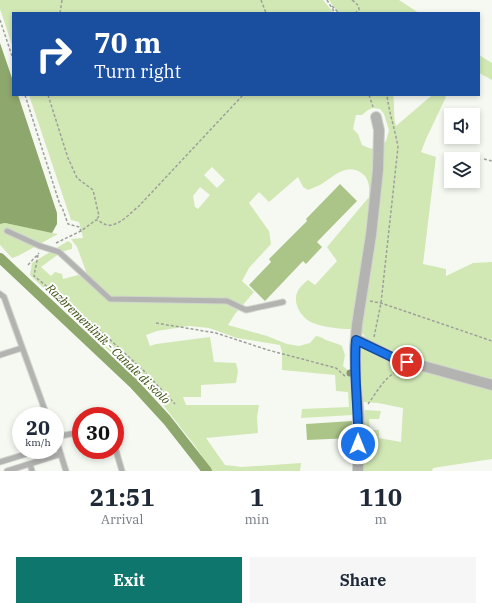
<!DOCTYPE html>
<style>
body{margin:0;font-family:"IBM Plex Serif",serif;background:#f6f6f7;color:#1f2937;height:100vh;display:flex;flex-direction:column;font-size:15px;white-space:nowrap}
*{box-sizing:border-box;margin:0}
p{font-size:13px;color:#747a83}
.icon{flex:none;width:22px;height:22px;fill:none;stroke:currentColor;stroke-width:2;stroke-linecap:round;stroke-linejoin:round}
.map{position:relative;height:471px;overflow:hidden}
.sheet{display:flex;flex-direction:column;background:#fff;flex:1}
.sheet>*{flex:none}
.guide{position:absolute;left:12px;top:12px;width:468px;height:84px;border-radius:0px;box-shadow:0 2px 6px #0003;background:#1a4fa0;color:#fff;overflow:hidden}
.buttons{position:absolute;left:444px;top:108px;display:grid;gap:8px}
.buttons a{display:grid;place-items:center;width:36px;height:36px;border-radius:0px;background:#fff;box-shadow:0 2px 6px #0003;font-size:20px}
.speed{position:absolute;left:12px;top:407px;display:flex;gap:8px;font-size:20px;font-weight:700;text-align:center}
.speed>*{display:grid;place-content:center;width:52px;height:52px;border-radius:50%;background:#fff;box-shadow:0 2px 6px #0003;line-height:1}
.speed small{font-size:10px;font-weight:400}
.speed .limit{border:6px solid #d22;background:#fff;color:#111}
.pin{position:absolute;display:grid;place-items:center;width:34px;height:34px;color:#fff;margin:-17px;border:2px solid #fff;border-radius:50%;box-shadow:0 1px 4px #0007}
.me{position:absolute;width:44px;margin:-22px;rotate:0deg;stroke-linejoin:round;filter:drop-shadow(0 0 3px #0008)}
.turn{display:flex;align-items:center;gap:14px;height:84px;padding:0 16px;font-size:18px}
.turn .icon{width:52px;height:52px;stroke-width:2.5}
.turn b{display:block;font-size:28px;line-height:34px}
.eta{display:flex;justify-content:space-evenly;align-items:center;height:68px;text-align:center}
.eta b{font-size:24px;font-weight:700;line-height:28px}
.action{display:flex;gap:8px;margin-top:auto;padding:8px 16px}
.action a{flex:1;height:46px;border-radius:0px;background:#0f766e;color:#fff;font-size:16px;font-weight:700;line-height:46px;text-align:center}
.action a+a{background:#f6f6f7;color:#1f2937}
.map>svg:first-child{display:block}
</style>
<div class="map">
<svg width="492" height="471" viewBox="0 0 492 471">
<rect width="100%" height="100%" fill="#f6f9f2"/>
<path fill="#d1e8b5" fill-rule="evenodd" d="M 0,0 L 323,0 L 334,13 L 13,13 L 13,48 L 0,9 Z
M 329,0 L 399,0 L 419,13 L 338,13 Z
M 479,55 L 492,63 L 492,80 L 479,73 Z
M 29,95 L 393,95 C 395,106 393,116 396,126 L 431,96 L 431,95 L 444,95 L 446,97 L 426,139 L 421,152 L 436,157 L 423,264 L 446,269 L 446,276 L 473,263 L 492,262 L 492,459 L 433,468 L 432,471 L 362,471 L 362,452 L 365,410 L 381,411 L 379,419 L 369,419 L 370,430 L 379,430 L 379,438 L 401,442 L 403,408 L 378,403 L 363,402 L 360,399 L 359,357 L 361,349 L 365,347 L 369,341 L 361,332 L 360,296 L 351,329 C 339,329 324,327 313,323 C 304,320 295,308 296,298 C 296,290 303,284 308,280 L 315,285 L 337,261 L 327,247 L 369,197 C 370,187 369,177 360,172 C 345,163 332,178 320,185 C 316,187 312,188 308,190 L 303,187 L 298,177 L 269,202 L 259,192 L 249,203 L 269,231 L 271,244 L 249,268 L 242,281 L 254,292 L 235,314 L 228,325 L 267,336 L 287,344 L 299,346 L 310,343 L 316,336 C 323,337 324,340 329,341 C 334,343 337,343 342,346 L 345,355 L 343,366 L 351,373 L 353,415 L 301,418 L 302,409 L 349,407 L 348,392 L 336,391 L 335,375 L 282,370 L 282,352 L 280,345 L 237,338 L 209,328 L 189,326 L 157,331 L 146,335 L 150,346 L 156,344 L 210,337 L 214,362 L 236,363 L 238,371 L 236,383 L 201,385 L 201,397 L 183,397 L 186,405 L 259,405 L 257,417 L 258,433 L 206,438 L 225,465 L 242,467 L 301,463 L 300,471 L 212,471 L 195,446 L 156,396 L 30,275 L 32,263 L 68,241 L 72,244 L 72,249 C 60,251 50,261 41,267 L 51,276 L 55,272 L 62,274 L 63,279 L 78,275 L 83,277 L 88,277 L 77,247 L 71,239 L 83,238 L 79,222 L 71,220 ZM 373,108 L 380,109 L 384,114 L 389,130 L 386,141 L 378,150 L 369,148 L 362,145 L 358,134 L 353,129 L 356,115 L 362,115 L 368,110 ZM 212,167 L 225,180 L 217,188 L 204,175 ZM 200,187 L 210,195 L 198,209 L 195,207 L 193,196 Z
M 5,223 L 58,234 L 18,256 L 12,258 L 0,245 L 0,224 Z"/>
<path fill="#8ea76c" d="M 0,43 L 13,81 L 13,95 L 18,95 L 57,213 L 57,224 L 52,233 L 5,223 L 0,224 Z"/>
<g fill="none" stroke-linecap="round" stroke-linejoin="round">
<path stroke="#8ea76c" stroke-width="10" d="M 0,258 L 134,384 L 167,420 L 207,471"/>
</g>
<path fill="#abc589" d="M 340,184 L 357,201 L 317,242 L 322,247 L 306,264 L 303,261 L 265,301 L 249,285 L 271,262 L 269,259 L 307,221 L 306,219 Z
M 352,421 L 352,438 L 307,440 L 306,424 Z"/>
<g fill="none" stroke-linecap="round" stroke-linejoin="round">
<defs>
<path id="service" d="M 7,231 L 40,246 L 59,252 L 110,299 L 227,301 L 246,310 L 283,302
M 0,294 L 4,297 L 47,416
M 0,355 L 22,348
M 55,436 L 66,471
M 55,437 L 81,432
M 115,447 L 122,471
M 0,462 L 39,450
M 30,464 L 32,471
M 7,471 L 61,454"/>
<path id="minor" d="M 356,339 L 394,358 L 492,385
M 358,471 L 359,417 L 356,384 L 355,348 L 357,325 L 371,235 L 378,170 L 379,130 L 376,117"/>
</defs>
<use href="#service" stroke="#d1d4cd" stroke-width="7"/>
<use href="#minor" stroke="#d1d4cd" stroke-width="12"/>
<path stroke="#9da09a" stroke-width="1.5" stroke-dasharray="3 2" stroke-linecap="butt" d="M 261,0 L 266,13
M 327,0 L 335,13
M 352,0 C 356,3 359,5 359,10 L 355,13
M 332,6 L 339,13
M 60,13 L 62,0
M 0,20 L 13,59
M 25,95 L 60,205 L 62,207 L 68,224 L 79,227 L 81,231
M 48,95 L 68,158 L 77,178 L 93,190 L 99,216 L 96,220
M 369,95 L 373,107
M 484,159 L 492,161
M 56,243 L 81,231 L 96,220 C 100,221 103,224 107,225 C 119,227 131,212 139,206 L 243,95
M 38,255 L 34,276 L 94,325 L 144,371 L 175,404
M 28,265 L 39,253
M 370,301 L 381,303 L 492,341
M 156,323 L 216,333 L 268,350 L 336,368 L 346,377
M 374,337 L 381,303 L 398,147 C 395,129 389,113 387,95
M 368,404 C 377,392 386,374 401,370"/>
<use href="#service" stroke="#b3b4b1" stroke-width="5"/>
<use href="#minor" stroke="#b3b4b1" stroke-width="10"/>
</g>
<circle fill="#899378" cx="350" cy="373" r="3.5"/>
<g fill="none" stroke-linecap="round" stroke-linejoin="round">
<defs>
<path id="route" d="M 358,444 C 359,409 353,374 356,340 L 394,358 L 407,362"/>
</defs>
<use href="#route" stroke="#114b97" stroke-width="10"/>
<use href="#route" stroke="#1a73e8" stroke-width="7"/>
</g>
<g text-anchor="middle" stroke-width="4" stroke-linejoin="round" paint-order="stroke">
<g font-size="12" font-style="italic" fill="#374d0a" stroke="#fff">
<text transform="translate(108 344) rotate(44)" y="4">Razbremenilnik - Canale di scolo</text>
</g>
</g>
</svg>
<div class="buttons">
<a><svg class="icon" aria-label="sound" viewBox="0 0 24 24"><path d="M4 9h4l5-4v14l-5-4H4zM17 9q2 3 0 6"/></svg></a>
<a><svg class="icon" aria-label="layers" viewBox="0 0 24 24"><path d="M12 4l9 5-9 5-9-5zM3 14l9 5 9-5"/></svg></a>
</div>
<div class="speed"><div>20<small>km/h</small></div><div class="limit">30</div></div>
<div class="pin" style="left:407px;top:362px;background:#d93025"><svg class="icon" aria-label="arrive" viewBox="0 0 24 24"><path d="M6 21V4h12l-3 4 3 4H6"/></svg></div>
<svg class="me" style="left:358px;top:444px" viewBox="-20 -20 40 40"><circle r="17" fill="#1a73e8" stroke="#fff" stroke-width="3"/><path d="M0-11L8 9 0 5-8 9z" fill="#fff"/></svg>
<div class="guide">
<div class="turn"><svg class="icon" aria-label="right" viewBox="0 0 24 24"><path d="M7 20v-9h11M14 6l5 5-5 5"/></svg><div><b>70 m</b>Turn right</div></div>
</div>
</div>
<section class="sheet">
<div class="eta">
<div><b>21:51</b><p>Arrival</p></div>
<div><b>1</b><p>min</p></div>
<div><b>110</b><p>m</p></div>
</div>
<div class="action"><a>Exit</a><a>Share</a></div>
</section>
